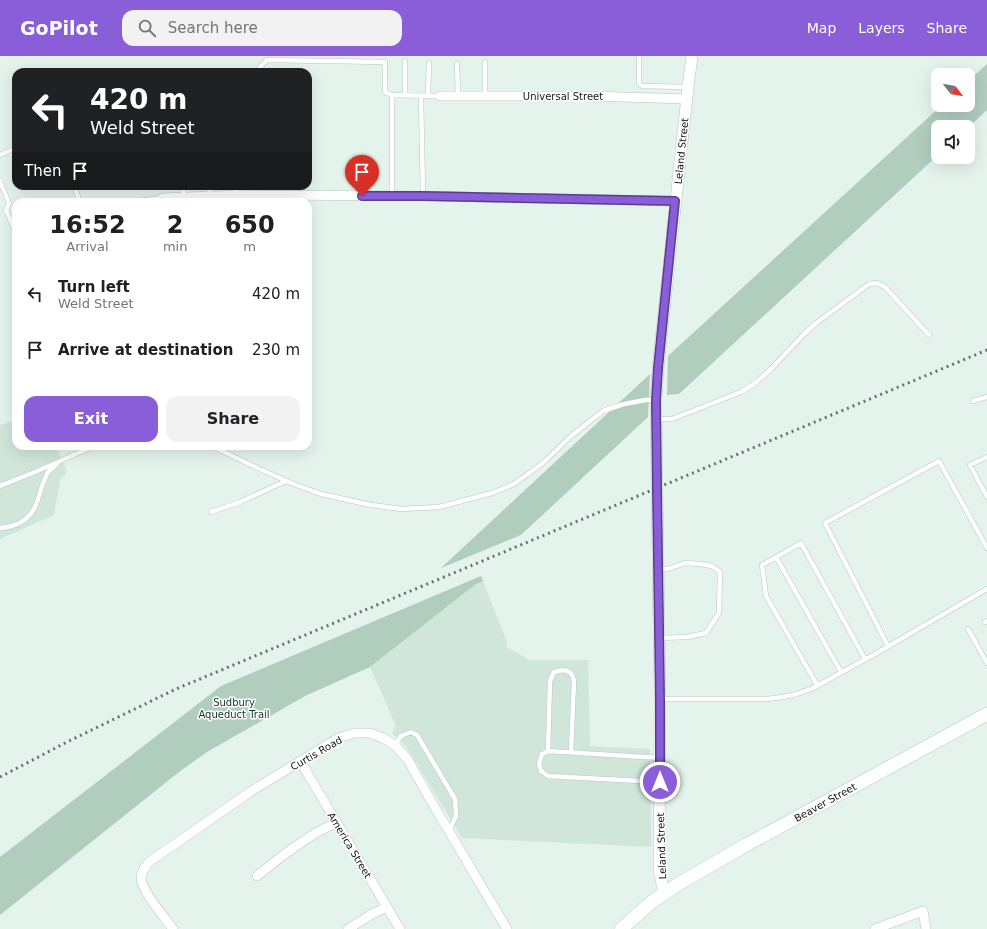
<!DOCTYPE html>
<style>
body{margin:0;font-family:"DejaVu Sans",sans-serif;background:#f2f2f2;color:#202124;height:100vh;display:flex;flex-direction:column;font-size:15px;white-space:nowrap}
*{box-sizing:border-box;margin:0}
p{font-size:13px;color:#757577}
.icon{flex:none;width:22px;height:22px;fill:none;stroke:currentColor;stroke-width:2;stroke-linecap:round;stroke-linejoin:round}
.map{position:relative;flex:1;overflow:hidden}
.panel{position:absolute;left:12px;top:142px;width:300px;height:252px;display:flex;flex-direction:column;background:#fff;border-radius:12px;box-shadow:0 4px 16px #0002}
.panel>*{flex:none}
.hud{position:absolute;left:12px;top:12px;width:300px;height:122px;border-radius:12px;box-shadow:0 4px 16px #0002;background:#202124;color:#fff;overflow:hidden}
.needle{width:26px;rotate:121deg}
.buttons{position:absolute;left:931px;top:12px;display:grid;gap:8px}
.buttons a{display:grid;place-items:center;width:44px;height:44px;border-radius:8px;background:#fff;box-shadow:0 4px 16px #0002;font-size:20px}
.pin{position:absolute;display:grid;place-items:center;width:34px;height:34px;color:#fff;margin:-41px -17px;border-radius:50% 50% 50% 0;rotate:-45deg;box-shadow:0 0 4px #0007}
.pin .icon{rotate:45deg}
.me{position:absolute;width:44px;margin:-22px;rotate:0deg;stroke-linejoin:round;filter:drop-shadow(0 0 3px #0008)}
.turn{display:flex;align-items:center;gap:14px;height:84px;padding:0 12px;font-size:18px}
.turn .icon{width:52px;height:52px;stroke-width:2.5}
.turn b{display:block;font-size:28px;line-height:34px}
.then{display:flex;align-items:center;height:38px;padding:0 12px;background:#0003;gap:8px;font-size:15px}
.eta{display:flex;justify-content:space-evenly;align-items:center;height:68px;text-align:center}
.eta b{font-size:24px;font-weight:600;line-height:28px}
.button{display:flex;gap:8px;margin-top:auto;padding:8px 12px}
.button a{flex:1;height:46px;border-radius:12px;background:#895ed8;color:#fff;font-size:16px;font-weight:600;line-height:46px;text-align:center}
.button a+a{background:#f2f2f2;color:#202124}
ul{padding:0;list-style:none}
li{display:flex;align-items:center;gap:12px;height:56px;padding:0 12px}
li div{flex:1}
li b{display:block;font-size:15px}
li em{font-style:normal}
header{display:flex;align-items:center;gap:24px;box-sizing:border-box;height:56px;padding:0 20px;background:#895ed8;color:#fff}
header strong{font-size:19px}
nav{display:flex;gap:22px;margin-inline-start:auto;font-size:14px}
.search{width:280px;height:36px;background:#f2f2f2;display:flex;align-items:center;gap:10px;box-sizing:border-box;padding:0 14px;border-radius:12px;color:#757577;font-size:15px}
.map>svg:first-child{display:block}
</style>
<header>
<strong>GoPilot</strong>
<div class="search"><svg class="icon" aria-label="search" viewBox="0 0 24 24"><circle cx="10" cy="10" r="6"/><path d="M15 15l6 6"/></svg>Search here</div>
<nav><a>Map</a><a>Layers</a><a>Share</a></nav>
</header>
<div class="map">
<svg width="987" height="873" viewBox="0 0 987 873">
<rect width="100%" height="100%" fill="#e4f4ec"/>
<path fill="#d0e6db" d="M 16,364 L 16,390 L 35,390 L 36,392 L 41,390 L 56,390 L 67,416 L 60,424 L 54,459 L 0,483 L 0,369 Z
M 483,525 L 508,589 L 505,590 L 529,604 L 588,604 L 590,690 L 650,693 L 651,791 L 462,782 L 407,692 L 402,686 L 392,677 L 396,670 L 370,611 L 476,528 Z"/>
<path fill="#b0cdbe" d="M 987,8 L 987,54 L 968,72 L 938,71 L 938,99 L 679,338 L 667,339 L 668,300 L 942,49 L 968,49 L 968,25 Z
M 650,318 L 648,361 L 521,479 L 441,512 Z
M 481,520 L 483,525 L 476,528 L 370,611 L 305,640 L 207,696 L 179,716 L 0,859 L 0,801 L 221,630 Z"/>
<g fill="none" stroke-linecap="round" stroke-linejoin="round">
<defs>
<path id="service" d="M 639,0 L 639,27 L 642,30 L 687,31
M 457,8 L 458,40
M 258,16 L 260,11 L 267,4 L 385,6 L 385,36 L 392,39
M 405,39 L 405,5
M 421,40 L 423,140
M 428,40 L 429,7
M 485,40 L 485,6
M 0,99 L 16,92
M 0,125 L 9,147 L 6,154 L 16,177
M 74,130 L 80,146
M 183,130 L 184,141
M 209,130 L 210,140
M 235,130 L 236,139
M 392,141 L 392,39 L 440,40
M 130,146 L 162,142
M 973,345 L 987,341
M 656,363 L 672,363 L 741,336 L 754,328 L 771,313 L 804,278 L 815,268 L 869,228 L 877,227 L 885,231 L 929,279
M 212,390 L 251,409 L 291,427 L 321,438 L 371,449 L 402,453 L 439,451 L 492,437 L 514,428 L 543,407 L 571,380 L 603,355 L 624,348 L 646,344 L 656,344
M 987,401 L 970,409 L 987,441
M 0,430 L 35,416 L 94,390
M 211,456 L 240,446 L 286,425
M 0,472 C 15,471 28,465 35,451 C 38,444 40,437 42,430 C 44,425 46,420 48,416 C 51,413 55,410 58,407
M 776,501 L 841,616
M 658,513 L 668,513 L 685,507 L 700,508 L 712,510 L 720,516 L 719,557 L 706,577 L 687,581 L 659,582
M 985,566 L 987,565
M 968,573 L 987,607
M 888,590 L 825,467 L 939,405 L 987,492
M 817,629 L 766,540 L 762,509 L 801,487 L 865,603
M 660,643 L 767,643 L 783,641 L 797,638 L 813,632 L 875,598 L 987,533
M 395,689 L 401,680 L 411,676 L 417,679 L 455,743 L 456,760 L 449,775
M 548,695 L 550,625 L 554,616 C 564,613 572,613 574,625 L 571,696
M 659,726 L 548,720 L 541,715 L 539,708 L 542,698 L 548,695 L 660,702"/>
<path id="minor" d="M 440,40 L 591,40 L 686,43
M 162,142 L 238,139 L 423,140 L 675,145
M 300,705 L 400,873
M 257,820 L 286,797 L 314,778 L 337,766
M 173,873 C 165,862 142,835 141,823 C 141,816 145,811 149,806 L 250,736 L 338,682 L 355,677 L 370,677 L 383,682 L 395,689 L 408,704 L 431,745 L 507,873
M 348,873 L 372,858 L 387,851
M 875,873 L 923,855 L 926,873"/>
<path id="tertiary" d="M 664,837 L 659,814 L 660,643 L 657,432 L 656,344 L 658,312 L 665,246 L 688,31 L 692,0"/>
<path id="secondary" d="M 621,873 L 653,845 L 680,827 L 746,789 L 987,658"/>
</defs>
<use href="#service" stroke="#b8c7bf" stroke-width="5.5"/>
<use href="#minor" stroke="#b8c7bf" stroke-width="10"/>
<use href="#tertiary" stroke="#b8c7bf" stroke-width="12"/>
<use href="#secondary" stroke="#b8c7bf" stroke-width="14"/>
<use href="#service" stroke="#fff" stroke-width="4.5"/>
<use href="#minor" stroke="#fff" stroke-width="9"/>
<use href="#tertiary" stroke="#fff" stroke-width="11"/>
<use href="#secondary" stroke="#fff" stroke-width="13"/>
<path stroke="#68726d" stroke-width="3" stroke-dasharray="2 4" stroke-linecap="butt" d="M 0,721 L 67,686 L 176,633 L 657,432 L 987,294"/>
</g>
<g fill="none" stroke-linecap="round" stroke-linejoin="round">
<defs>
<path id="route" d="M 362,140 L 423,140 L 675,145 L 658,312 L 656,344 L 657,432 L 660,643 L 660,726"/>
</defs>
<use href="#route" stroke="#593d8c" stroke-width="10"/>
<use href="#route" stroke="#895ed8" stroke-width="7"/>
</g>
<g text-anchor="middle" stroke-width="3" stroke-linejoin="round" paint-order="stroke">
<g font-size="10" fill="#111714" stroke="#fff">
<text x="563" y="44">Universal Street</text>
<text transform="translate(681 95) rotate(-84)" y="4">Leland Street</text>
<text transform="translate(316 697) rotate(-30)" y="4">Curtis Road</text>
<text transform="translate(825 746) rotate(-29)" y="4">Beaver Street</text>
<text transform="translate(350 789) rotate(59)" y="4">America Street</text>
<text transform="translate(661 790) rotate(-92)" y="4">Leland Street</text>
</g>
<g font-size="10" fill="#103425" stroke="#fff">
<text x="234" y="650">Sudbury<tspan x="234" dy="12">Aqueduct Trail</tspan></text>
</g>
</g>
</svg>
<div class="buttons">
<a><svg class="needle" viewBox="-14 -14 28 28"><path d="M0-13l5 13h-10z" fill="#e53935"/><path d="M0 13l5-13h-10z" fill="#757577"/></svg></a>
<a><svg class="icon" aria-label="sound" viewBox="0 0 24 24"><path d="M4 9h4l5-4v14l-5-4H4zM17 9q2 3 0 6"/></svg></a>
</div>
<div class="pin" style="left:362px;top:140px;background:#d93025"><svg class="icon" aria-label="arrive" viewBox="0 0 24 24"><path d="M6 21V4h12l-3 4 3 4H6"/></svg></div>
<svg class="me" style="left:660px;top:726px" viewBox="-20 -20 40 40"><circle r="17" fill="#895ed8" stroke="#fff" stroke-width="3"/><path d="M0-11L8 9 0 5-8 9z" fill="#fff"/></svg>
<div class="hud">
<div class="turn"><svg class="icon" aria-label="left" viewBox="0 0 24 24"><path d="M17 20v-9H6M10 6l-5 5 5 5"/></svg><div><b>420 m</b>Weld Street</div></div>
<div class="then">Then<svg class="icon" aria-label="arrive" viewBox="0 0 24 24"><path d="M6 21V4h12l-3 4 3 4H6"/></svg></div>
</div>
<section class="panel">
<div class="eta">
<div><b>16:52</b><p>Arrival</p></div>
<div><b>2</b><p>min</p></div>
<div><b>650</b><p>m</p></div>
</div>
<ul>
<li><svg class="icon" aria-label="left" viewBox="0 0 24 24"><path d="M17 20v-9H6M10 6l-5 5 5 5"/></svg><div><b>Turn left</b><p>Weld Street</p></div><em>420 m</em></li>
<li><svg class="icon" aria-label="arrive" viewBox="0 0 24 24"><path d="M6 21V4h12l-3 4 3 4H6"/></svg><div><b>Arrive at destination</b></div><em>230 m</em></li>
</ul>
<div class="button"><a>Exit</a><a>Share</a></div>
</section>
</div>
